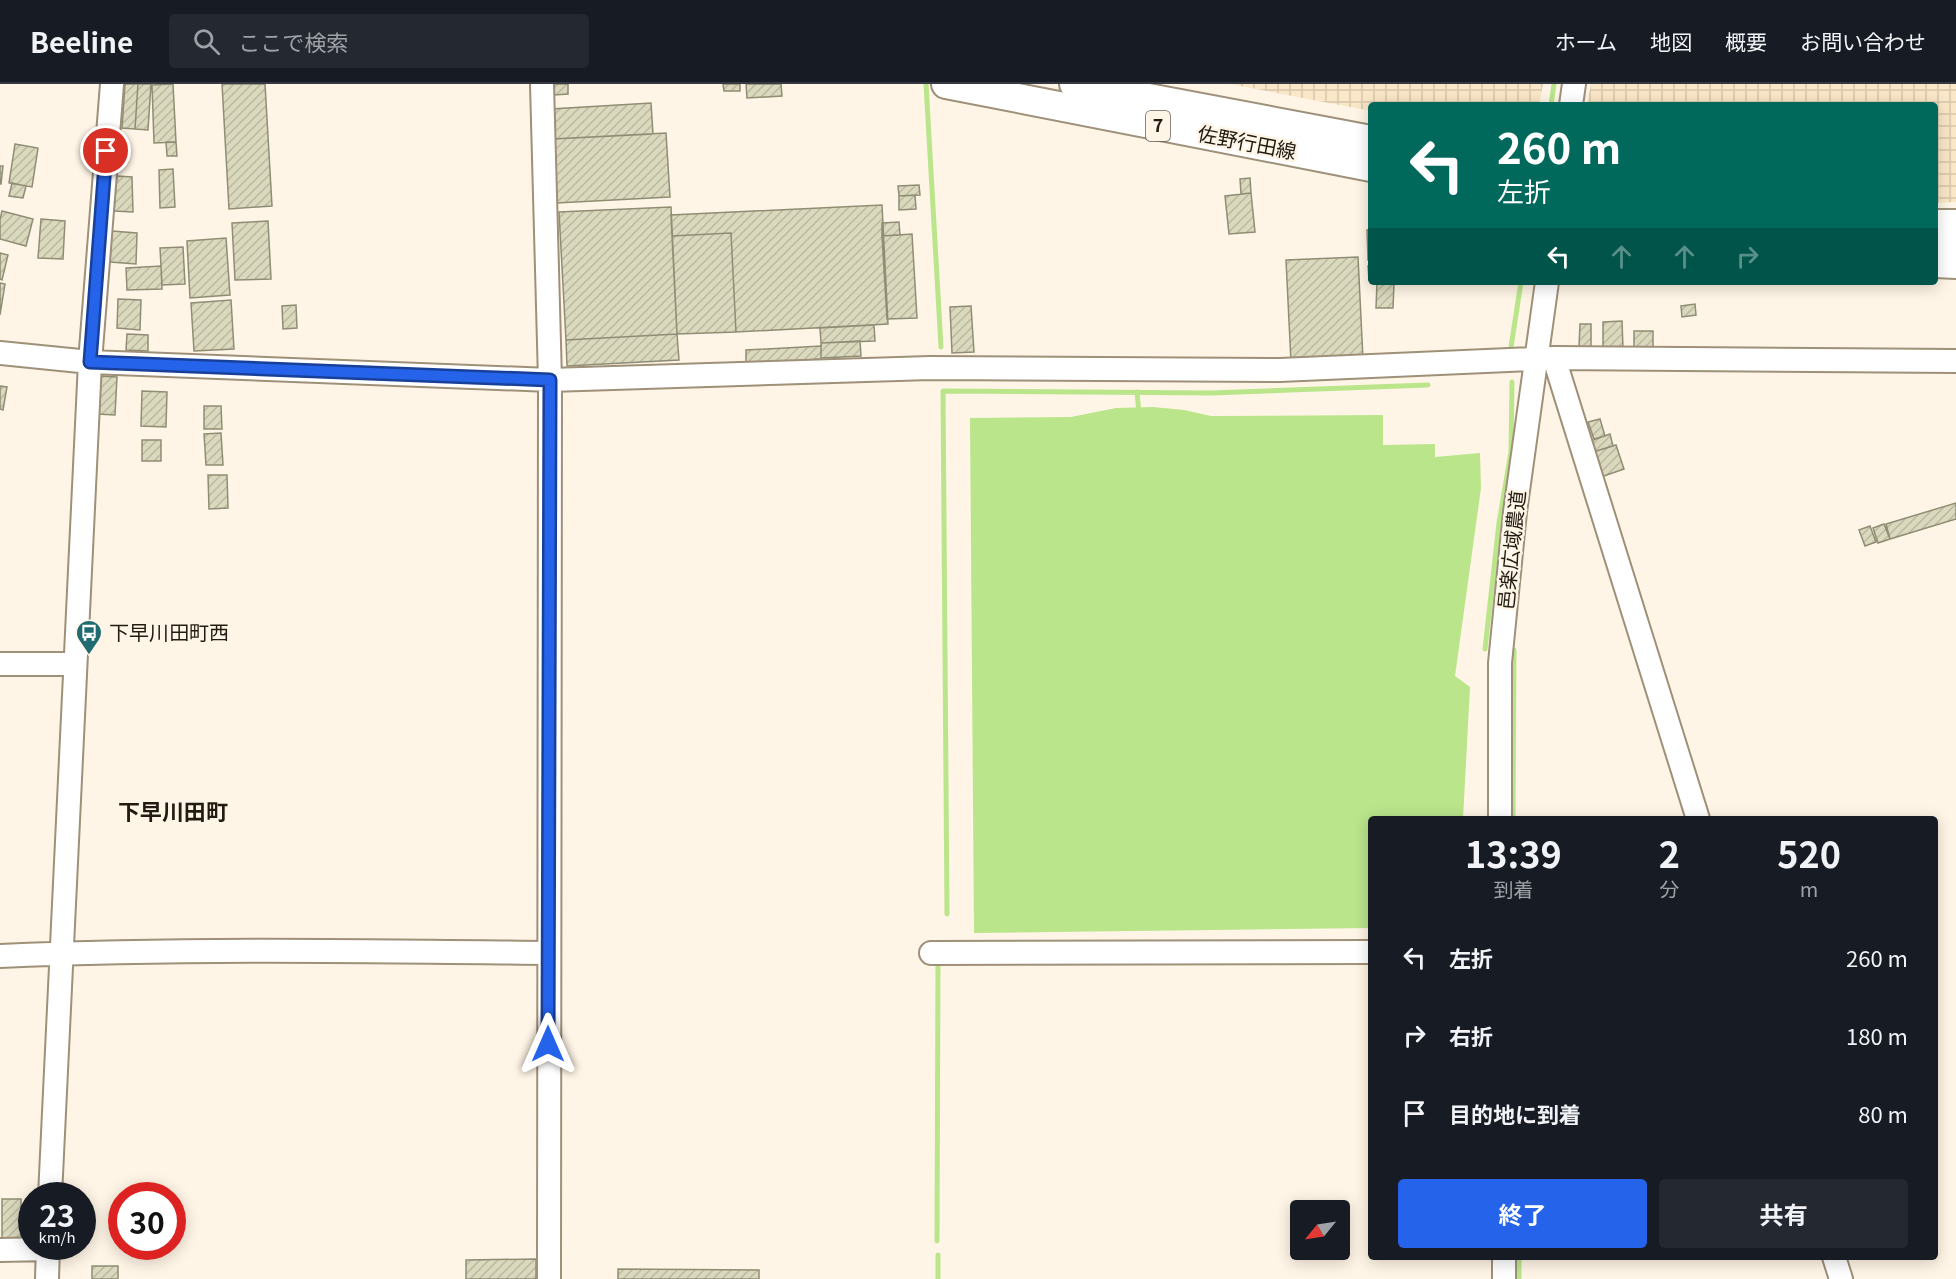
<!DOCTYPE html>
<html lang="ja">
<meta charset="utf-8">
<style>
body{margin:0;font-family:Georgia,"Noto Sans JP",serif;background:#242831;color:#f1f3f6;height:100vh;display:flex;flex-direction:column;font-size:22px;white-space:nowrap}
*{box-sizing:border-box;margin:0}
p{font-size:20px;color:#9ea1a6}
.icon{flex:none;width:33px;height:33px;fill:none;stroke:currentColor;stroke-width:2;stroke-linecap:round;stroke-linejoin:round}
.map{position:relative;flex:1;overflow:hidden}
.panel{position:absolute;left:1368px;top:732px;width:570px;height:444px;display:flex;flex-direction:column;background:#171b24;border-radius:6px;box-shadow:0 3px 15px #0003}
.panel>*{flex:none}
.banner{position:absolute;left:1368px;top:18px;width:570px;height:183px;border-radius:6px;box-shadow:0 3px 15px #0003;background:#00695c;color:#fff;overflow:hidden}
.needle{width:39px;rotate:240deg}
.fabs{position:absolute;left:1290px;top:1116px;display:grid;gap:12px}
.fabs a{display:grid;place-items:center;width:60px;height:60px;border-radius:6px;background:#171b24;box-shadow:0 3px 15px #0003;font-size:30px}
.speed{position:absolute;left:18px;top:1098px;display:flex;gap:12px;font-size:30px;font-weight:700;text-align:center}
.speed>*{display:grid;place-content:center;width:78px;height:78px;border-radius:50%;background:#171b24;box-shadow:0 3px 15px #0003;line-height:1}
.speed small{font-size:15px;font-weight:400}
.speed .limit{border:9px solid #d22;background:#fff;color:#111}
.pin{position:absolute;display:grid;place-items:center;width:51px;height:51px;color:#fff;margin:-26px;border:3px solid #fff;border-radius:50%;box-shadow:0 2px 6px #0007}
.me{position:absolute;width:66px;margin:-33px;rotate:0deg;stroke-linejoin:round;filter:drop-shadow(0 0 4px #0008)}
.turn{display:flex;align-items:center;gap:21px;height:126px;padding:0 30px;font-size:27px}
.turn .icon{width:78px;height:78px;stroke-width:2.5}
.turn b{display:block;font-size:42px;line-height:51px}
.lanes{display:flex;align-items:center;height:57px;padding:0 30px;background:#0003;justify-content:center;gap:30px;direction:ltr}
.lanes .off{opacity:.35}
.eta{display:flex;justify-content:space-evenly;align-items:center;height:102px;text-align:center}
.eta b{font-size:36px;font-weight:700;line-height:42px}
.primary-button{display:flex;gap:12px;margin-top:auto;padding:12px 30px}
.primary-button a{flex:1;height:69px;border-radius:6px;background:#2563eb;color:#fff;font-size:24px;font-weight:700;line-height:69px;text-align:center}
.primary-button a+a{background:#242831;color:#f1f3f6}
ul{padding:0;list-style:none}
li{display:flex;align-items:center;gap:18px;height:78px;padding:0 30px}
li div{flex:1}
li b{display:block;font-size:22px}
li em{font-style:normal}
header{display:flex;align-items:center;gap:36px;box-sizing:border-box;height:84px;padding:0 30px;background:#171b24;border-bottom:2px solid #363941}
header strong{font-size:28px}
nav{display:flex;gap:33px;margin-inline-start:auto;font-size:21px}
.search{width:420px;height:54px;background:#242831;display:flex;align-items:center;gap:15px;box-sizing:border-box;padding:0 21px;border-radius:6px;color:#9ea1a6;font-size:22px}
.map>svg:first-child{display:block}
</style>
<header>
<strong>Beeline</strong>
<div class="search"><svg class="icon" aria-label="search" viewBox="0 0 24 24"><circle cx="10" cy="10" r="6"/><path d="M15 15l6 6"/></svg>ここで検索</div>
<nav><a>ホーム</a><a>地図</a><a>概要</a><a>お問い合わせ</a></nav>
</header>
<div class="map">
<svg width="1956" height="1195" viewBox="0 0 1956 1195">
<defs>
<pattern id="industrial-grid" width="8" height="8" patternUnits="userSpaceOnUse" patternTransform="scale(1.5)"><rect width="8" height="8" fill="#fae7c7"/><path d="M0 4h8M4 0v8" fill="none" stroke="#d6c6aa"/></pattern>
<pattern id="building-hatch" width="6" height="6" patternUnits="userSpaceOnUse" patternTransform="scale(1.5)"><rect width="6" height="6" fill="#dad8bd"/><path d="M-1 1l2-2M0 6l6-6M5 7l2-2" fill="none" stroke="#bbb9a1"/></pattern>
</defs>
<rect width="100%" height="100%" fill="#fff5e6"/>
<path fill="url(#industrial-grid)" d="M 1230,0 L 1543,0 L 1539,21 L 1371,21 L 1371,27 Z
M 1591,0 L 1956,0 L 1956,118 L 1935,119 L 1935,21 L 1587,21 Z"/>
<path fill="#bae58b" d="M 1153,323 L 1184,326 L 1211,332 L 1383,331 L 1383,361 L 1435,360 L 1435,373 L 1480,369 L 1481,404 L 1455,592 L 1470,603 L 1463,735 L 1371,735 L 1371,844 L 974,849 L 970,334 L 1071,333 L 1116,324 Z"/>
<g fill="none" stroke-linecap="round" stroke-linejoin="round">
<path stroke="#bae58b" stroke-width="5" d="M 926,0 L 941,263
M 1551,21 L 1554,0
M 1511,263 L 1521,198
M 1137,308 L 1139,330
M 1485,565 L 1499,439 L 1511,368 L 1512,298
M 1513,735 L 1514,566
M 947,830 L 943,307 L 1212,309 L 1428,301
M 937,1157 L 938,876
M 938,1171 L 938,1195
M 1519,1195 L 1519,1173"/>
</g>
<path fill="url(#building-hatch)" stroke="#8f8d74" stroke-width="1.5" d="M 125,0 L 138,0 L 135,45 L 122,44 Z
M 138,0 L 151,0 L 148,46 L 135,45 Z
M 173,0 L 176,58 L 154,59 L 152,1 Z
M 222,0 L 265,0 L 272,122 L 229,125 Z
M 554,0 L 568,0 L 568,10 L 554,11 Z
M 723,0 L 740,0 L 740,7 L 724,7 Z
M 746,0 L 781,0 L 782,12 L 747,14 Z
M 651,19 L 653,50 L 553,55 L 551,25 Z
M 666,49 L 670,113 L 557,119 L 553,55 Z
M 166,58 L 176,58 L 177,72 L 167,72 Z
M 15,60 L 38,64 L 32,103 L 9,99 Z
M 0,82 L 3,82 L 1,100 L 0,100 Z
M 173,85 L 175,123 L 160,124 L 159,86 Z
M 117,92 L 132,93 L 133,128 L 114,127 Z
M 1250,94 L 1251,109 L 1241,110 L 1240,95 Z
M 12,99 L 26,102 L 23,114 L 9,112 Z
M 919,101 L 920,111 L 899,112 L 898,102 Z
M 1251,109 L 1255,148 L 1229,150 L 1225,112 Z
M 915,111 L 916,125 L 899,126 L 899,112 Z
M 882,121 L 888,240 L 736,248 L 731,149 L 672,152 L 671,131 Z
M 671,123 L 677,250 L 566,256 L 559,128 Z
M 2,127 L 33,135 L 26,162 L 0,155 L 0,135 Z
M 41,135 L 65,137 L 63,175 L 38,174 Z
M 268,137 L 271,195 L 235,196 L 232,139 Z
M 899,138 L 900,151 L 882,152 L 882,139 Z
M 1367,146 L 1371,146 L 1371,176 L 1368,176 Z
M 112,147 L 137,149 L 136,180 L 110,178 Z
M 731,149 L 736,248 L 677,250 L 672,152 Z
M 912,150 L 917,234 L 887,235 L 882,152 Z
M 226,154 L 230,211 L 190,214 L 187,157 Z
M 183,163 L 185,200 L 162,201 L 160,164 Z
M 0,169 L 8,171 L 2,196 L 0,195 Z
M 1358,173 L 1363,275 L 1291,278 L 1286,176 Z
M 161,182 L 162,205 L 127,206 L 126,184 Z
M 1368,182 L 1371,182 L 1371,196 L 1369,196 Z
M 1377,198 L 1394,199 L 1393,224 L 1376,224 Z
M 0,199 L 5,200 L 0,231 Z
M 118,215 L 141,216 L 140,246 L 117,244 Z
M 231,216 L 234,265 L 194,267 L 191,219 Z
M 1695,220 L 1696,231 L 1682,233 L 1681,222 Z
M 296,221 L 297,244 L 283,245 L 282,222 Z
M 971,222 L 974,268 L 952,269 L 950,223 Z
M 1622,237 L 1623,264 L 1603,264 L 1603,238 Z
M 1580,240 L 1591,240 L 1591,263 L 1579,263 Z
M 874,241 L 875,257 L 821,259 L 820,244 Z
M 1634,247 L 1653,247 L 1653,264 L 1634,264 Z
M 127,250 L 148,251 L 148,267 L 126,266 Z
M 677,250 L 679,276 L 567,282 L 566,256 Z
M 860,257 L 861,272 L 821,274 L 821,259 Z
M 821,262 L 821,275 L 746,280 L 746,266 Z
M 98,292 L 117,293 L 115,331 L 97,330 Z
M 0,302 L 7,303 L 3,326 L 0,325 Z
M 142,307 L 167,308 L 166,343 L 141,342 Z
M 204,322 L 221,322 L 222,345 L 204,345 Z
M 1600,335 L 1605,352 L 1594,355 L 1588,338 Z
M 221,349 L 223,381 L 206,381 L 204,350 Z
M 1610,350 L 1613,362 L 1593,368 L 1590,357 Z
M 142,356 L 161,356 L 161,377 L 142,377 Z
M 1616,361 L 1624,385 L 1601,393 L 1593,368 Z
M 208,391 L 227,391 L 228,424 L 209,425 Z
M 1956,419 L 1956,435 L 1890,455 L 1886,440 Z
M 1884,440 L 1890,455 L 1878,459 L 1873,444 Z
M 1870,442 L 1876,458 L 1865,462 L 1859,446 Z
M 2,1115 L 21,1115 L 21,1158 L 2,1158 Z
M 536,1175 L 536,1195 L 466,1195 L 466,1176 Z
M 92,1182 L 118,1182 L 118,1195 L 92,1195 Z
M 618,1185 L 759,1186 L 759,1195 L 618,1195 Z"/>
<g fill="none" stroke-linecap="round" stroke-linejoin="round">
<defs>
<path id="minor" d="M 542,0 L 550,296 L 549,1195
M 1571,21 L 1574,0
M 1935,182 L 1956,183
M 0,269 L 90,278 L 550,296 L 930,284 L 1280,286 L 1554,274 L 1956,277
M 1554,274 L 1698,735
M 0,580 L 75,580
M 1500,735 L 1500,579 L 1515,428 L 1547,198
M 931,869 L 1371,868
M 0,872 C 183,864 365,867 548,869
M 50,1112 L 90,278 L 112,0
M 0,1166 L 48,1165
M 1504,1173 L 1504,1195
M 1834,1173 L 1841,1195
M 47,1195 L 48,1162"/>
<path id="major" d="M 946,0 L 1371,83
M 1074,0 L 1371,56
M 1935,140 L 1956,140
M 1935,162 L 1956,161"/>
</defs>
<use href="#minor" stroke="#9e9079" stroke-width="26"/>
<use href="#major" stroke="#9e9079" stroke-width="32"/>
<use href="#minor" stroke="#fff" stroke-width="22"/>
<use href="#major" stroke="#fff" stroke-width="28"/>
</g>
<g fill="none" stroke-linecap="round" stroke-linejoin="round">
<defs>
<path id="route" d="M 106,67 L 90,278 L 550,296 L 548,960"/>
</defs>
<use href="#route" stroke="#184099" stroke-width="15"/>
<use href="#route" stroke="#2563eb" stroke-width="10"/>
</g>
<defs>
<symbol id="bus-pin" viewBox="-11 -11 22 30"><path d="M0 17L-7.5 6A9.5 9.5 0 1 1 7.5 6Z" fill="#1f6b71" stroke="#fff5e6"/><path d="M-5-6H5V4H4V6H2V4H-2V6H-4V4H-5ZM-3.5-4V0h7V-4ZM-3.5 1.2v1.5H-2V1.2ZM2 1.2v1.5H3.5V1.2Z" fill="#fff"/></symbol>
</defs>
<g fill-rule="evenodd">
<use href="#bus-pin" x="74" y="534" width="30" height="40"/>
</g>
<g text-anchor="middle" stroke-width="5" stroke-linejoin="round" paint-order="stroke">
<rect fill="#fff5e6" stroke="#645c52" stroke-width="1.5" x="1146" y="27" width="24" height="30" rx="4.5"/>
<g font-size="18" font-weight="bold" fill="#211b12">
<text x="1158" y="48">7</text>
</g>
<g font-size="20" fill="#211b12" stroke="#fff5e6">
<text transform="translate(1247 59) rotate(11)" y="7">佐野行田線</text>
<text transform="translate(1512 466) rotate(-84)" y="7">邑楽広域農道</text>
</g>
<g font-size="20" fill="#211b12" stroke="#fff5e6" text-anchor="start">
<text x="109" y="556">下早川田町西</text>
</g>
<g font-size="22" font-weight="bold" fill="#211b12" stroke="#fff5e6">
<text x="173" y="736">下早川田町</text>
</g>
</g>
</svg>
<div class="fabs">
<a><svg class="needle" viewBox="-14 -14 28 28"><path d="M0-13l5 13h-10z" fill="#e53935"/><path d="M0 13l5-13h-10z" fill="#9ea1a6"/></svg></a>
</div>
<div class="speed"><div>23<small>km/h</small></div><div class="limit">30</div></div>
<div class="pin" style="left:106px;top:67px;background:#d93025"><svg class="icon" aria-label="arrive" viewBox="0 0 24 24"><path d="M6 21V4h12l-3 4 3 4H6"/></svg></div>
<svg class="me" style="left:548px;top:960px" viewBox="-20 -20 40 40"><path d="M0-17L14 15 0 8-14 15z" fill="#2563eb" stroke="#fff" stroke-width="4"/></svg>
<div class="banner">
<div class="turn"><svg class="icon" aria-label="left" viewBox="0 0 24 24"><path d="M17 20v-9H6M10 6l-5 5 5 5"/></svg><div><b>260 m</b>左折</div></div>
<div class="lanes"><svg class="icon" aria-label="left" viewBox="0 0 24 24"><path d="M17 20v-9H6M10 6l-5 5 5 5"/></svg><svg class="icon off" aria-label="ahead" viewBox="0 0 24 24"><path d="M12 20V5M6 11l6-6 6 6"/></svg><svg class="icon off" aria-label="ahead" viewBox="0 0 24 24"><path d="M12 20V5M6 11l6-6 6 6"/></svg><svg class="icon off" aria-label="right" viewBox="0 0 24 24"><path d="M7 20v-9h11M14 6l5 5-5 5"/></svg></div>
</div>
<section class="panel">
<div class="eta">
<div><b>13:39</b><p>到着</p></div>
<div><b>2</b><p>分</p></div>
<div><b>520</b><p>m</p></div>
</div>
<ul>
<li><svg class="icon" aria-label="left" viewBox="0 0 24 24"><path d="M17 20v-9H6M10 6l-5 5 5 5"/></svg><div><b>左折</b></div><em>260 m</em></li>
<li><svg class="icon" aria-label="right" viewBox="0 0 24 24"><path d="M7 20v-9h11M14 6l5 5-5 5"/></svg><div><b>右折</b></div><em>180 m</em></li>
<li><svg class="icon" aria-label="arrive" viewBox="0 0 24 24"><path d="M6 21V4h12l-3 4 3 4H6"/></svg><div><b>目的地に到着</b></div><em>80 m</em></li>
</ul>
<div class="primary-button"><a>終了</a><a>共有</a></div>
</section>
</div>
